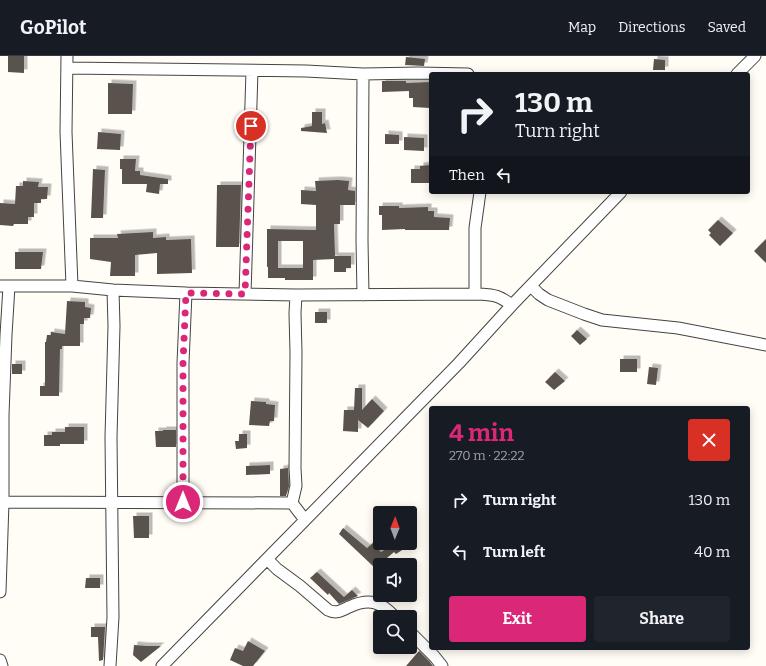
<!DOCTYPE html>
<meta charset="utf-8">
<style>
body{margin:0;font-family:Bitter,serif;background:#20242c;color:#f1f3f6;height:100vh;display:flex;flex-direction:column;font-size:15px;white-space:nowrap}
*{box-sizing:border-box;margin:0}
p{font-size:13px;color:#9ea1a6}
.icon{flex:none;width:22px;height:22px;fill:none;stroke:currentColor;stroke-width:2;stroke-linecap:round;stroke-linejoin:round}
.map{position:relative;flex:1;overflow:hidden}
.details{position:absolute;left:429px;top:350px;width:321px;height:244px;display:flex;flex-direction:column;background:#171b24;border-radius:4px;box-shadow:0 2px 10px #0003}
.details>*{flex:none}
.banner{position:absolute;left:429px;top:16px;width:321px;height:122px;border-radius:4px;box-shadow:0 2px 10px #0003;background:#171b24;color:#f1f3f6;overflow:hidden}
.needle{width:26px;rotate:1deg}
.buttons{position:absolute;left:373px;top:450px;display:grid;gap:8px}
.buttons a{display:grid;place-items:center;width:44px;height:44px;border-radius:4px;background:#171b24;box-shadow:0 2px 10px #0003;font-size:20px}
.pin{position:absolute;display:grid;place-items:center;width:34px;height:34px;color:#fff;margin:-17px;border:2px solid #fff;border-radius:50%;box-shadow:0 1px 4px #0007}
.me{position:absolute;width:44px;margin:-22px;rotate:0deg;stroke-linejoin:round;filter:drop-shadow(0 0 3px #0008)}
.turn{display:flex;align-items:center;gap:14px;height:84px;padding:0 20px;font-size:18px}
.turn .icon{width:52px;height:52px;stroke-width:2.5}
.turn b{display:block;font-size:28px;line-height:34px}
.then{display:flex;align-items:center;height:38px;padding:0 20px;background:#0003;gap:8px;font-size:15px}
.round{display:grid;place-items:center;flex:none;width:42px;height:42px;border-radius:4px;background:#20242c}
.summary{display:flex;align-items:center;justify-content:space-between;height:68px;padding:0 20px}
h1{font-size:24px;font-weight:700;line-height:30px;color:#db2777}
.button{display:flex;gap:8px;margin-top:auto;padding:8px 20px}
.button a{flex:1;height:46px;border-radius:4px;background:#db2777;color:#fff;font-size:16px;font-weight:700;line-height:46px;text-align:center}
.button a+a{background:#20242c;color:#f1f3f6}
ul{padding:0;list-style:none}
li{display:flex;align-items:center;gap:12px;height:52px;padding:0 20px}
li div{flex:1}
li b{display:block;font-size:15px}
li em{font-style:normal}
header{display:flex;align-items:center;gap:24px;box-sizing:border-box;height:56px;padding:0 20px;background:#171b24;border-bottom:1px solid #363941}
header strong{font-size:19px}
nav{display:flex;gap:22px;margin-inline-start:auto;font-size:14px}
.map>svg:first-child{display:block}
</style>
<header>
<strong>GoPilot</strong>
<nav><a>Map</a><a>Directions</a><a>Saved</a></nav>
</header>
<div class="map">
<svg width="766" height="610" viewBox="0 0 766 610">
<defs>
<filter id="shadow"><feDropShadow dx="3.5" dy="-3.5" stdDeviation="0" flood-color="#0004"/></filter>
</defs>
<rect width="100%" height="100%" fill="#fffdf5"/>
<path fill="#5a524d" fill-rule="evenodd" filter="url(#shadow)" d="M 8,0 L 24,0 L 24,17 L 8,16 Z
M 406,1 L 425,3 L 424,10 L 405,9 Z
M 654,3 L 665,4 L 665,14 L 653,14 Z
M 382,25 L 406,25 L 406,27 L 431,26 L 430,52 L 413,51 L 413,42 L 409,42 L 409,35 L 382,36 Z
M 108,27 L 133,28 L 132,58 L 108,58 Z
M 312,56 L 322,56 L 322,68 L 325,67 L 327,77 L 301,75 L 301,72 L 312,70 Z
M 98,76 L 121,78 L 120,94 L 97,93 Z
M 385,78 L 399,79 L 399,88 L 385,88 Z
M 404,81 L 424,82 L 424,95 L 404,94 Z
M 120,103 L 136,103 L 135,115 L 140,115 L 140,119 L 168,123 L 168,128 L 160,128 L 159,138 L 146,136 L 147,128 L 122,128 L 122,113 L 120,113 Z
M 430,109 L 430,110 L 431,110 L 430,127 L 411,127 L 411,113 L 420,113 L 420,110 Z
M 93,113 L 105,114 L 103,162 L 91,162 Z
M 338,124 L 349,125 L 348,134 L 355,135 L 355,149 L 340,149 L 340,168 L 334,168 L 335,200 L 351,200 L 351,212 L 346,212 L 346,216 L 334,216 L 334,203 L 313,204 L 313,224 L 285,224 L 285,222 L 268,222 L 268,211 L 267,211 L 267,173 L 316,174 L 316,149 L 301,148 L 301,134 L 316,135 L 315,125 ZM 278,185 L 303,185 L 303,212 L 278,212 Z
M 23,125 L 39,126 L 38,131 L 48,131 L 47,143 L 41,143 L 41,147 L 34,147 L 34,161 L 28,161 L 28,168 L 14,168 L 13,170 L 0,169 L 0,147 L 15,148 L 16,130 L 23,130 Z
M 217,129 L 241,129 L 239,191 L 216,191 Z
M 379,150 L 399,150 L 399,152 L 428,151 L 428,155 L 434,155 L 434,161 L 450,162 L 449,174 L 405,174 L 405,173 L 382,174 L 382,159 L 379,159 Z
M 718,164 L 733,177 L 720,190 L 709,179 L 711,177 L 708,174 Z
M 153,176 L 153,182 L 166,181 L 166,184 L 191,183 L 192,217 L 157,218 L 157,197 L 135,199 L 135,220 L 110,220 L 111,206 L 90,203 L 90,182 L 118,182 L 117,178 Z
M 766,183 L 766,207 L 754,195 Z
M 15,196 L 43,196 L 41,213 L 15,213 Z
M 67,245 L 85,246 L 85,251 L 91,252 L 90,262 L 84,262 L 84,268 L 80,268 L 80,290 L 62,290 L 62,293 L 60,293 L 59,340 L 40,340 L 40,330 L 45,330 L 45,286 L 46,286 L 47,279 L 51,279 L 51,276 L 65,278 Z
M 315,256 L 327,256 L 327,267 L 315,267 Z
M 577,274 L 587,283 L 580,289 L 571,280 Z
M 620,303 L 637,303 L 637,316 L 620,316 Z
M 12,308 L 22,308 L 22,318 L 12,318 Z
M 649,311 L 658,312 L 656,329 L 647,328 Z
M 555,316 L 565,325 L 554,334 L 545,326 Z
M 355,332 L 362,332 L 362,354 L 372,343 L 384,355 L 368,372 L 358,364 L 358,376 L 343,375 L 344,354 L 354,354 Z
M 251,345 L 266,346 L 266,348 L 275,349 L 274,365 L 270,365 L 269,370 L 249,369 Z
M 65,371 L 84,371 L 84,388 L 60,388 L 60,390 L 44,390 L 44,379 L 52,379 L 52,376 L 65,376 Z
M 163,374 L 176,374 L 176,391 L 156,391 L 155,375 L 163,375 Z
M 239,378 L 247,378 L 247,392 L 236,393 L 235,385 L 239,385 Z
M 270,409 L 270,418 L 246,419 L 246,410 Z
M 288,412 L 289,430 L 286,440 L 280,440 L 280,413 Z
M 133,460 L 149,460 L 149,482 L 134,482 Z
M 343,472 L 367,492 L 373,487 L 381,496 L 396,487 L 413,487 L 396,498 L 394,496 L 375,512 L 339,478 Z
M 317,516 L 344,541 L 352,534 L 358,540 L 339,548 L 329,537 L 328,539 L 310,522 Z
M 86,522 L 100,522 L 100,532 L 85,532 Z
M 91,571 L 105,571 L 103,604 L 99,605 L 98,581 L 91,581 Z
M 248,585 L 265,595 L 253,610 L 243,610 L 230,604 L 235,592 L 243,595 Z
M 134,589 L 147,590 L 161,590 L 141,606 L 133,599 Z
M 419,595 L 429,605 L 433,610 L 406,610 Z"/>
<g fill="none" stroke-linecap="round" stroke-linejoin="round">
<defs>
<path id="minor" d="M 67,0 L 66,76 L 72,230
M 67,12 L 306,15 L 363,18 L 419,17 L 468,18
M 737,18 L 755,0
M 0,230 L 72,230 L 113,234 L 186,237 L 296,239 L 480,238 C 496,239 499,240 512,249
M 531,230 L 539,238 L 548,244 L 584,258 L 602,264 L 678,272 L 766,289
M 245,238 L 252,15
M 475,238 L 475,172 L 480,136
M 296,239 L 295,257 L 296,297 L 295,412 L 296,430 L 292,447 L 305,464
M 363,239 L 362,184 L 363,18
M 0,446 L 292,447
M 183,446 L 183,307 L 186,237
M 267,503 L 277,513 L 300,530 L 328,554 C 336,558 341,555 349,551 C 369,542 380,545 395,561
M 0,536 L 3,446 L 3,359 L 6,279 L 9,230
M 410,576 L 434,600 L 442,610
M 0,604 L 2,610
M 110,610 L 113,561 L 111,381 L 114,270 L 113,234
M 162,610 L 459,307 L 512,249 L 621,136"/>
</defs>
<use href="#minor" stroke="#444" stroke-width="13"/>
<use href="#minor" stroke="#fff" stroke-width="11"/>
</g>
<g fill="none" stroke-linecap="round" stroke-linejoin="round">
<path stroke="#db2777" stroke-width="7" stroke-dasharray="0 12.6" d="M 183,446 L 183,307 L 186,237 L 245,238 L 251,70"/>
</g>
</svg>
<div class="buttons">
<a><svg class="needle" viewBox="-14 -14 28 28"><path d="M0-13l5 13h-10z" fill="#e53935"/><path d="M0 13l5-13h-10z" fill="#9ea1a6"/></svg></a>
<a><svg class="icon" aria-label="sound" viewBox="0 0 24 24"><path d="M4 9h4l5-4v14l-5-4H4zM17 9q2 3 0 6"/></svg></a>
<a><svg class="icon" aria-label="search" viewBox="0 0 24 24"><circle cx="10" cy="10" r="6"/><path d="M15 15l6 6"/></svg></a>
</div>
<div class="pin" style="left:251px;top:70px;background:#d93025"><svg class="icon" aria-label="arrive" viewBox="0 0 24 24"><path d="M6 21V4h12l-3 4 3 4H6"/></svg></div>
<svg class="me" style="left:183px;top:446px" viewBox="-20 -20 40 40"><circle r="17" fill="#db2777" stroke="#fff" stroke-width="3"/><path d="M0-11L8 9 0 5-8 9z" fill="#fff"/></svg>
<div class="banner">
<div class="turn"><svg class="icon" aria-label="right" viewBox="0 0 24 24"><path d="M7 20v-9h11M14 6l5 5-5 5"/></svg><div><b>130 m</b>Turn right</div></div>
<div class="then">Then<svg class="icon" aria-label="left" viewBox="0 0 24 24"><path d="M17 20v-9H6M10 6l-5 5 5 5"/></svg></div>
</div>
<section class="details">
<div class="summary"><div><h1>4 min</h1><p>270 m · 22:22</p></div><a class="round" style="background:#d93025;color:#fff"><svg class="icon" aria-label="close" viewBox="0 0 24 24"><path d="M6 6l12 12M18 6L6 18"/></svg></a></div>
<ul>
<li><svg class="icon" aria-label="right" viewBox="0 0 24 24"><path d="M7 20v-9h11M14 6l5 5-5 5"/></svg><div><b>Turn right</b></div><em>130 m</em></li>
<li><svg class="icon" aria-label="left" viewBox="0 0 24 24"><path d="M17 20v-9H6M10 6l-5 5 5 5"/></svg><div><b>Turn left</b></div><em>40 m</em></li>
</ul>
<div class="button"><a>Exit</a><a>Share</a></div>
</section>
</div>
